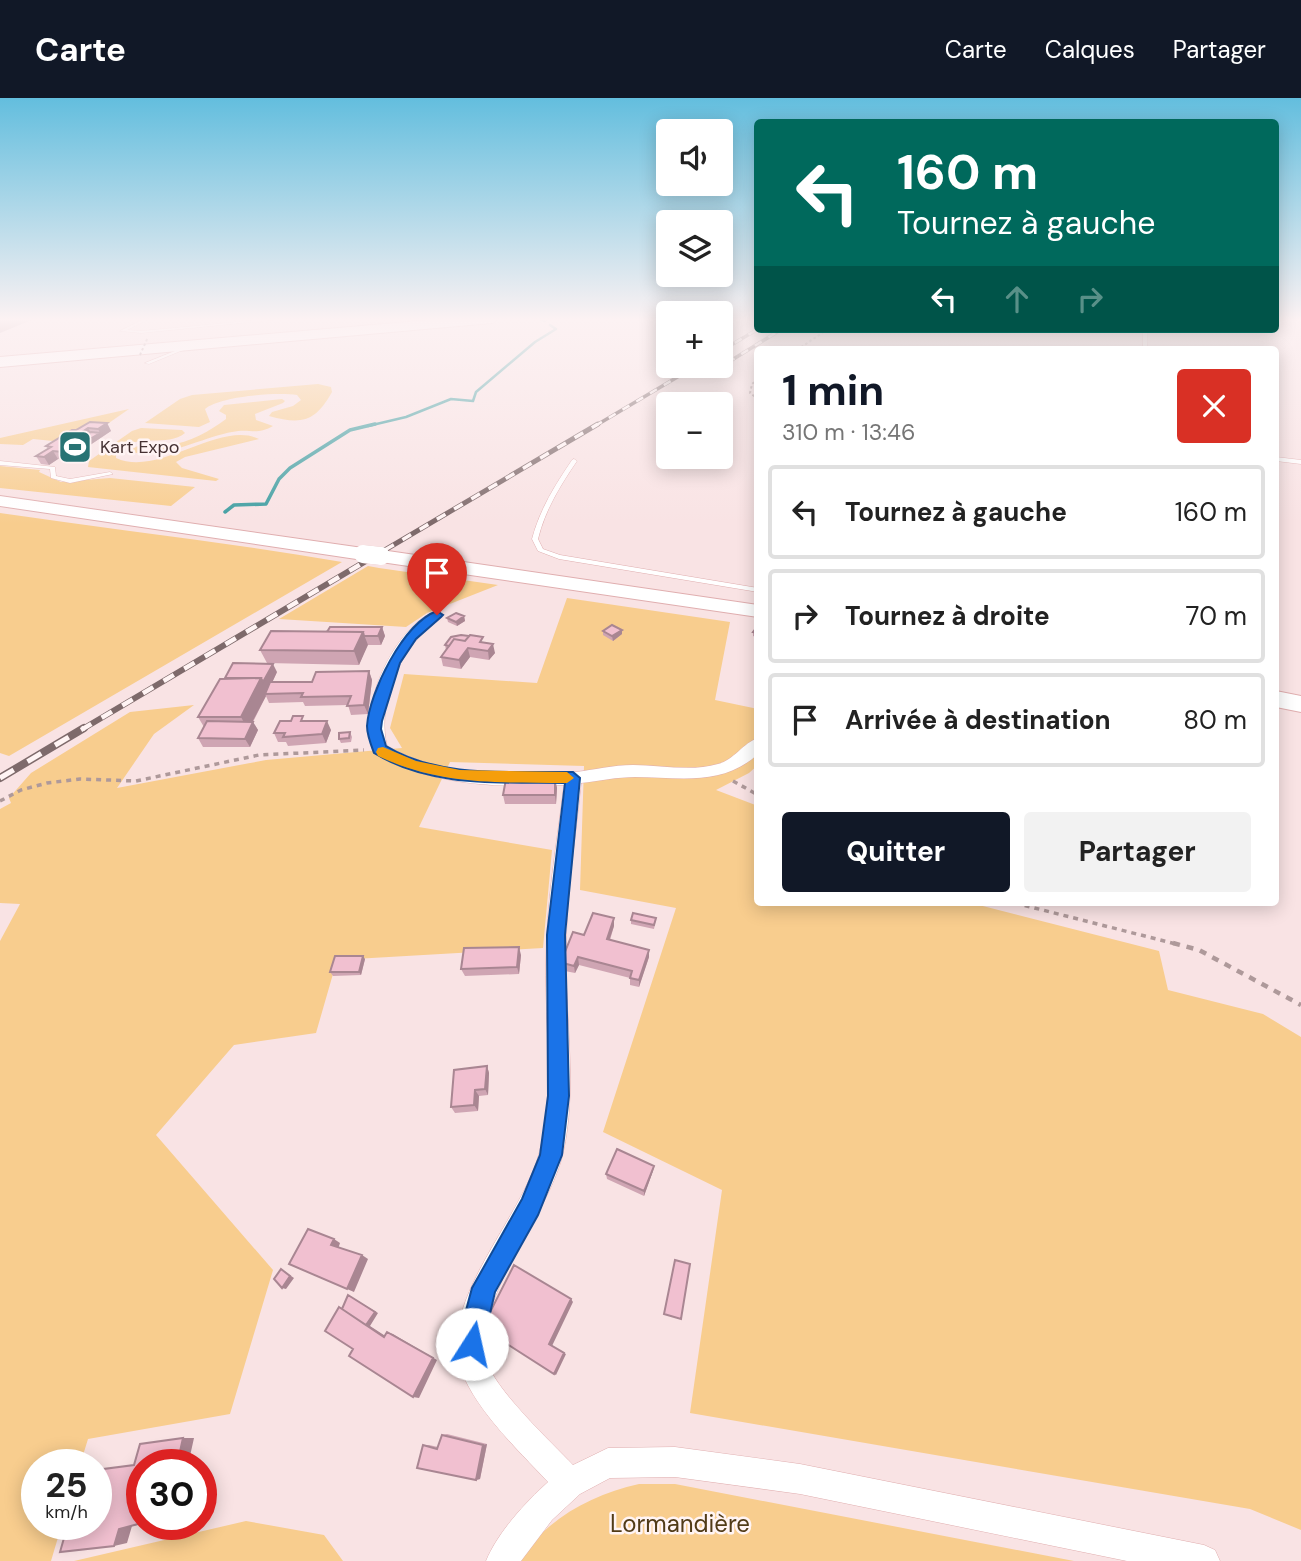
<!DOCTYPE html>
<html lang="fr">
<meta charset="utf-8">
<style>
body{margin:0;font-family:"DM Sans",sans-serif;background:#f2f2f2;color:#222;height:100vh;display:flex;flex-direction:column;font-size:26px;white-space:nowrap}
*{box-sizing:border-box;margin:0}
p{font-size:23px;color:#767676}
.icon{flex:none;width:38px;height:38px;fill:none;stroke:currentColor;stroke-width:2;stroke-linecap:round;stroke-linejoin:round}
.map{position:relative;flex:1;overflow:hidden}
.details{position:absolute;left:754px;top:248px;width:525px;height:560px;display:flex;flex-direction:column;background:#fff;border-radius:7px;box-shadow:0 4px 18px #0003}
.details>*{flex:none}
.hud{position:absolute;left:754px;top:21px;width:525px;height:214px;border-radius:7px;box-shadow:0 4px 18px #0003;background:#00695c;color:#fff;overflow:hidden}
.controls{position:absolute;left:656px;top:21px;display:grid;gap:14px}
.controls a{display:grid;place-items:center;width:77px;height:77px;border-radius:7px;background:#fff;box-shadow:0 4px 18px #0003;font-size:35px}
.speed{position:absolute;left:21px;top:1351px;display:flex;gap:14px;font-size:35px;font-weight:700;text-align:center}
.speed>*{display:grid;place-content:center;width:91px;height:91px;border-radius:50%;background:#fff;box-shadow:0 4px 18px #0003;line-height:1}
.speed small{font-size:18px;font-weight:400}
.speed .limit{border:10px solid #d22;background:#fff;color:#111}
.pin{position:absolute;display:grid;place-items:center;width:60px;height:60px;color:#fff;margin:-72px -30px;border-radius:50% 50% 50% 0;rotate:-45deg;box-shadow:0 0 7px #0007}
.pin .icon{rotate:45deg}
.me{position:absolute;width:77px;margin:-38px;rotate:10deg;stroke-linejoin:round;filter:drop-shadow(0 0 5px #0008)}
.turn{display:flex;align-items:center;gap:24px;height:147px;padding:0 28px;font-size:32px}
.turn .icon{width:91px;height:91px;stroke-width:2.5}
.turn b{display:block;font-size:49px;line-height:60px}
.lanes{display:flex;align-items:center;height:66px;padding:0 28px;background:#0003;justify-content:center;gap:35px;direction:ltr}
.lanes .off{opacity:.35}
.round{display:grid;place-items:center;flex:none;width:74px;height:74px;border-radius:7px;background:#f2f2f2}
.headline{display:flex;align-items:center;justify-content:space-between;height:119px;padding:0 28px}
h1{font-size:42px;font-weight:700;line-height:52px;color:#111827}
.action{display:flex;gap:14px;margin-top:auto;padding:14px 28px}
.action a{flex:1;height:80px;border-radius:7px;background:#111827;color:#fff;font-size:28px;font-weight:700;line-height:80px;text-align:center}
.action a+a{background:#f2f2f2;color:#222}
ul{padding:0;list-style:none}
li{display:flex;align-items:center;gap:21px;height:94px;margin:0 14px 10px;padding:0 14px;border:4px solid #e0e0e0;border-radius:7px}
li div{flex:1}
li b{display:block;font-size:26px}
li em{font-style:normal}
header{display:flex;align-items:center;gap:42px;box-sizing:border-box;height:98px;padding:0 35px;background:#111827;color:#fff}
header strong{font-size:33px}
nav{display:flex;gap:38px;margin-inline-start:auto;font-size:24px}
.map>svg:first-child{display:block}
</style>
<header>
<strong>Carte</strong>
<nav><a>Carte</a><a>Calques</a><a>Partager</a></nav>
</header>
<div class="map">
<svg width="1301" height="1463" viewBox="0 0 1301 1463">
<rect width="100%" height="100%" fill="#f9e3e4"/>
<path fill="#f8cd8e" d="M 318,286 L 331,289 L 332,294 C 315,324 302,327 269,318 L 272,314 L 293,308 L 301,302 L 297,297 C 277,294 221,298 205,311 L 210,324 L 199,329 L 145,325 L 180,301 L 192,297 Z
M 282,301 L 285,303 L 283,305 L 255,316 L 256,322 L 273,328 C 255,338 251,330 232,334 C 206,338 154,365 131,353 C 139,343 156,348 169,347 C 189,345 210,333 226,321 L 226,317 L 219,313 L 224,307 Z
M 129,311 L 106,327 L 65,337 L 53,343 L 33,341 L 23,347 L 0,346 L 0,340 Z
M 141,330 L 182,332 L 185,335 C 167,350 138,334 116,353 L 116,360 C 159,380 219,322 259,341 L 185,359 L 176,364 L 182,370 L 219,381 L 216,383 L 88,369 L 89,363 L 132,333 Z
M 0,368 L 40,372 L 39,374 L 61,384 L 110,380 L 195,389 L 171,408 L 0,390 Z
M 0,415 C 114,432 228,444 342,464 L 9,658 L 0,655 Z
M 368,468 L 379,470 L 498,487 L 427,515 L 406,529 L 279,521 Z
M 567,500 L 730,524 L 715,602 L 758,611 L 758,667 L 749,675 L 716,692 L 758,708 L 758,805 L 971,805 L 1159,853 L 1168,892 L 1263,916 L 1301,939 L 1301,1432 L 1250,1411 L 690,1315 L 722,1092 L 603,1034 L 676,810 L 580,792 L 584,668 L 450,664 L 419,729 L 552,752 L 543,850 L 337,862 L 316,935 L 234,947 L 156,1037 L 273,1172 L 230,1316 L 88,1341 L 80,1367 L 37,1367 L 37,1426 L 62,1426 L 51,1463 L 0,1463 L 0,843 L 20,806 L 0,805 L 0,711 L 11,705 L 9,700 L 31,675 L 130,614 L 194,607 L 154,636 L 117,690 L 266,662 L 402,650 L 390,630 L 404,576 L 537,585 Z
M 639,1386 L 675,1386 L 1074,1463 L 518,1463 C 547,1421 590,1397 639,1386 Z
M 246,1423 L 324,1437 L 343,1463 L 74,1463 Z"/>
<g fill="none" stroke-linecap="round" stroke-linejoin="round">
<path stroke="#3f9ea1" stroke-width="2.5" d="M 542,222 L 545,223
M 368,328 L 406,319 L 451,301 L 473,303 L 476,294 L 535,244 L 556,231 L 550,227"/>
<path stroke="#3f9ea1" stroke-width="3.5" d="M 225,414 L 234,407 L 266,406 L 279,381 L 290,370 L 350,332 L 375,326"/>
<defs>
<path id="lane" d="M 144,221 L 149,221 L 127,232 L 141,233 L 269,221 L 282,221 L 141,235 L 120,233 Z
M 1288,221 L 1301,221 L 1301,223 Z
M 1143,231 L 1147,231 L 1147,252 L 1143,252 Z
M 180,251 L 183,252 L 149,266 L 145,265 Z
M 1276,359 L 1301,362 L 1301,366 L 1276,363 Z
M 574,361 L 577,363 C 560,388 545,412 538,441 L 543,451 L 560,457 L 758,490 L 758,494 L 559,461 L 538,453 L 532,441 C 540,411 555,387 572,362 Z
M 0,363 L 55,369 L 56,378 L 70,381 L 110,374 L 113,376 L 70,385 L 51,380 L 50,371 L 0,367 Z"/>
<path id="street" d="M 437,513 L 444,517 C 436,525 426,531 419,539 C 394,566 378,612 387,648 C 441,679 514,679 575,674 C 594,672 613,667 633,667 C 661,667 691,674 718,666 C 734,662 743,645 758,640 L 758,656 C 722,689 679,679 635,679 C 617,679 599,683 581,685 C 575,745 565,804 566,865 C 566,927 577,993 563,1055 C 549,1117 473,1199 486,1261 C 492,1289 552,1345 573,1367 L 608,1350 L 675,1349 L 800,1366 L 1204,1447 L 1215,1452 L 1220,1463 L 1127,1463 L 800,1396 L 675,1379 L 610,1380 L 580,1396 L 552,1422 L 521,1463 L 486,1463 C 498,1434 525,1405 548,1384 C 518,1352 467,1304 458,1261 C 446,1195 522,1118 539,1056 C 555,995 545,928 546,866 C 546,805 557,746 564,687 C 501,690 430,688 374,655 C 354,616 395,525 437,513 Z"/>
<path id="primary" d="M 0,398 L 363,450 L 373,456 L 381,452 L 758,507 L 758,519 L 381,464 L 371,458 L 363,462 L 0,408 Z
M 1276,593 L 1301,598 L 1301,614 L 1276,609 Z"/>
<path id="highway" d="M 442,221 L 499,221 L 492,225 L 0,269 L 0,259 Z"/>
</defs>
<use href="#lane" stroke="#e0aeaf" stroke-width="1"/>
<use href="#street" stroke="#e0aeaf" stroke-width="1"/>
<use href="#primary" stroke="#e0aeaf" stroke-width="2"/>
<use href="#highway" stroke="#e0aeaf" stroke-width="2"/>
<path stroke="#ae999a" stroke-width="2" stroke-dasharray="2.5 2.5" stroke-linecap="butt" d="M 797,252 L 828,231
M 758,281 L 752,286 L 750,295 L 758,301"/>
<path stroke="#ae999a" stroke-width="3.5" stroke-dasharray="5 5" stroke-linecap="butt" d="M 733,683 L 758,697
M 0,703 L 21,692 L 47,685 L 80,681 L 136,683 L 259,657 L 364,652
M 1015,805 L 1180,847"/>
<path stroke="#ae999a" stroke-width="4.5" stroke-dasharray="7 7" stroke-linecap="butt" d="M 1173,845 L 1199,852 L 1301,907"/>
<use href="#lane" fill="#fff" fill-rule="evenodd"/>
<use href="#street" fill="#fff" fill-rule="evenodd"/>
<use href="#primary" fill="#fff" fill-rule="evenodd"/>
<use href="#highway" fill="#fff" fill-rule="evenodd"/>
<defs>
<path id="rail-far3" d="M 721,253 L 758,231
M 714,273 L 782,231
M 595,328 L 696,268"/>
<path id="rail-far2" d="M 368,462 L 598,326"/>
<path id="rail-far1" d="M 81,632 L 371,460"/>
<path id="rail" d="M 0,680 L 84,630"/>
</defs>
<use href="#rail-far3" stroke="#7e6a6b" stroke-width="3.5"/>
<use href="#rail-far2" stroke="#7e6a6b" stroke-width="5"/>
<use href="#rail-far1" stroke="#7e6a6b" stroke-width="6"/>
<use href="#rail" stroke="#7e6a6b" stroke-width="8"/>
<use href="#rail-far3" stroke="#fff4f4" stroke-width="2.5" stroke-dasharray="8" stroke-linecap="butt"/>
<use href="#rail-far2" stroke="#fff4f4" stroke-width="3.5" stroke-dasharray="10" stroke-linecap="butt"/>
<use href="#rail-far1" stroke="#fff4f4" stroke-width="4.5" stroke-dasharray="12" stroke-linecap="butt"/>
<use href="#rail" stroke="#fff4f4" stroke-width="5" stroke-dasharray="16" stroke-linecap="butt"/>
<defs>
<path id="primary-bridge" d="M 363,456 L 381,458"/>
</defs>
<use href="#primary-bridge" stroke="#e0aeaf" stroke-width="18" stroke-linecap="butt"/>
<path stroke="#ae999a" stroke-width="2" stroke-dasharray="2.5 2.5" stroke-linecap="butt" d="M 140,257 L 148,239"/>
<use href="#primary-bridge" stroke="#fff" stroke-width="18"/>
</g>
<path fill="#cfa5b3" d="M 107,325 L 111,333 L 68,362 L 58,361 L 49,367 L 41,366 L 36,358 L 48,351 L 46,348 L 76,332 Z
M 464,518 L 465,523 L 457,528 L 448,524 L 447,520 Z
M 382,529 L 385,538 L 381,547 L 367,547 L 359,567 L 267,565 L 260,552 L 327,534 Z
M 758,529 L 758,540 L 753,538 L 753,534 Z
M 622,532 L 622,536 L 613,543 L 603,537 L 603,533 Z
M 485,544 L 495,555 L 489,562 L 470,559 L 461,571 L 443,568 L 441,559 L 446,552 L 445,547 Z
M 369,573 L 372,582 L 368,616 L 351,617 L 348,607 L 305,608 L 303,604 L 269,605 L 266,598 L 253,624 L 258,632 L 250,649 L 203,649 L 198,640 L 204,629 L 198,619 L 277,574 L 272,584 L 312,584 Z
M 305,623 L 331,632 L 326,645 L 288,648 L 286,644 L 278,644 L 274,635 Z
M 350,634 L 352,639 L 351,644 L 341,645 L 339,641 Z
M 555,681 L 557,690 L 556,706 L 505,706 L 503,697 Z
M 656,820 L 654,831 L 631,826 L 631,822 Z
M 614,828 L 610,842 L 649,859 L 639,889 L 630,887 L 630,880 L 579,867 L 575,875 L 565,873 L 563,865 L 584,837 Z
M 521,857 L 519,876 L 465,878 L 461,871 Z
M 365,861 L 361,877 L 333,878 L 330,874 Z
M 487,968 L 489,975 L 488,997 L 479,998 L 478,1013 L 455,1015 L 451,1009 Z
M 654,1068 L 653,1073 L 644,1098 L 607,1081 L 606,1076 Z
M 447,1336 L 487,1346 L 480,1381 L 476,1382 L 423,1347 L 429,1347 L 438,1349 L 442,1337 Z"/>
<path fill="#a98692" d="M 0,221 L 34,221 L 0,235 Z
M 107,325 L 111,333 L 93,345 L 90,341 L 100,335 L 98,331 Z
M 88,330 L 93,338 L 90,340 L 93,345 L 68,362 L 63,354 L 79,336 Z
M 53,353 L 58,361 L 49,367 L 44,359 Z
M 464,518 L 465,523 L 457,528 L 456,524 Z
M 382,529 L 385,538 L 381,547 L 378,538 Z
M 622,532 L 622,536 L 613,543 L 612,538 Z
M 363,534 L 368,547 L 359,567 L 354,553 Z
M 473,543 L 468,551 L 470,559 L 461,571 L 459,562 Z
M 493,546 L 495,555 L 489,562 L 488,553 Z
M 273,566 L 277,574 L 267,596 L 265,596 L 266,598 L 248,632 L 241,619 L 261,580 Z
M 369,573 L 372,582 L 368,616 L 364,607 Z
M 327,623 L 331,632 L 326,645 L 322,636 Z
M 253,624 L 258,632 L 250,649 L 245,641 Z
M 555,681 L 557,690 L 556,706 L 555,697 Z
M 614,820 L 614,828 L 607,849 L 607,841 Z
M 519,849 L 521,857 L 519,876 L 517,869 Z
M 649,852 L 649,859 L 639,889 L 639,882 Z
M 363,858 L 365,861 L 361,877 L 359,874 Z
M 578,859 L 579,867 L 575,875 L 574,868 Z
M 487,968 L 489,975 L 488,997 L 485,991 Z
M 475,992 L 479,998 L 478,1013 L 474,1007 Z
M 654,1068 L 653,1073 L 644,1098 L 644,1093 Z
M 334,1141 L 340,1145 L 338,1151 L 331,1147 Z
M 362,1157 L 368,1161 L 354,1194 L 347,1191 Z
M 281,1171 L 294,1180 L 286,1191 L 282,1190 Z
M 348,1197 L 378,1215 L 370,1228 L 390,1241 L 384,1239 L 339,1209 L 346,1212 Z
M 571,1201 L 573,1204 L 552,1248 L 549,1246 Z
M 387,1234 L 393,1236 L 437,1262 L 419,1300 L 413,1299 Z
M 564,1255 L 566,1256 L 556,1277 L 554,1276 Z
M 183,1340 L 194,1340 L 188,1367 L 177,1367 Z
M 487,1346 L 480,1381 L 476,1382 L 483,1347 Z
M 142,1425 L 142,1426 L 132,1428 L 127,1445 L 114,1448 L 119,1431 Z"/>
<path fill="#f1c0d0" stroke="#a98692" stroke-width="2" d="M 90,324 L 107,325 L 98,331 L 88,330 L 79,336 L 88,337 L 63,354 L 53,353 L 44,359 L 36,358 L 51,349 L 46,348 L 72,332 L 76,332 Z
M 91,334 L 100,335 L 90,341 L 88,337 L 86,337 Z
M 456,515 L 464,518 L 456,524 L 447,520 Z
M 612,527 L 622,532 L 612,538 L 603,533 Z
M 330,529 L 382,529 L 378,538 L 364,538 L 363,534 L 327,534 Z
M 757,529 L 758,529 L 758,535 L 753,534 Z
M 271,533 L 363,534 L 354,553 L 260,552 Z
M 461,537 L 469,538 L 465,543 L 454,541 L 449,548 L 445,547 L 451,539 Z
M 470,537 L 483,539 L 480,544 L 493,546 L 488,553 L 468,550 L 459,562 L 441,559 L 454,541 L 465,543 Z
M 233,565 L 273,566 L 263,584 L 261,580 L 225,580 Z
M 369,573 L 364,607 L 347,608 L 351,598 L 301,599 L 303,595 L 265,596 L 270,584 L 312,584 L 316,574 Z
M 261,580 L 241,619 L 198,619 L 220,581 Z
M 293,618 L 303,618 L 301,623 L 327,623 L 322,636 L 283,639 L 285,635 L 274,635 L 280,623 L 291,623 Z
M 207,623 L 253,624 L 245,641 L 198,640 Z
M 350,634 L 349,640 L 339,641 L 339,635 Z
M 506,681 L 555,681 L 555,697 L 503,697 Z
M 593,815 L 614,820 L 607,841 L 649,852 L 639,882 L 630,880 L 632,873 L 578,859 L 574,868 L 563,865 L 563,859 L 573,834 L 584,837 Z
M 633,815 L 656,820 L 654,827 L 631,822 Z
M 519,849 L 517,869 L 461,871 L 464,850 Z
M 335,858 L 363,858 L 359,874 L 330,874 Z
M 487,968 L 485,991 L 475,992 L 474,1007 L 451,1009 L 454,972 Z
M 617,1051 L 654,1068 L 644,1093 L 606,1076 Z
M 308,1131 L 334,1141 L 331,1147 L 362,1157 L 347,1191 L 289,1166 Z
M 675,1162 L 690,1166 L 681,1221 L 664,1216 Z
M 514,1167 L 571,1201 L 549,1246 L 564,1255 L 554,1276 L 482,1230 Z
M 281,1171 L 290,1178 L 282,1190 L 274,1181 Z
M 348,1197 L 375,1214 L 366,1227 L 342,1211 Z
M 339,1209 L 384,1239 L 387,1234 L 433,1260 L 413,1299 L 349,1258 L 353,1251 L 325,1233 Z
M 442,1337 L 483,1347 L 476,1382 L 417,1370 L 423,1347 L 437,1351 Z
M 183,1340 L 177,1367 L 142,1367 L 142,1425 L 119,1431 L 114,1448 L 60,1454 L 68,1426 L 96,1426 L 96,1372 L 134,1367 L 140,1346 Z"/>
<linearGradient id="sky" x2="0" y2="1"><stop stop-color="#63bede"/><stop offset="0.52" stop-color="#fcf2f3"/><stop offset="1" stop-color="#fcf2f3" stop-opacity="0"/></linearGradient>
<rect width="1301" height="426" fill="url(#sky)"/>
<path fill="#1a73e8" stroke="#114b97" stroke-width="2" d="M 437,513 L 443,517 L 441,519 L 416,541 L 400,565 L 382,623 L 381,631 L 386,648 C 440,681 512,673 573,674 L 580,680 L 565,837 L 569,998 L 562,1057 L 538,1117 L 495,1194 L 481,1254 L 472,1258 L 464,1254 L 460,1246 L 461,1231 L 472,1190 L 522,1101 L 540,1057 L 548,998 L 547,837 L 565,685 C 501,684 431,690 374,655 C 371,647 367,637 367,628 C 369,595 403,525 437,513 Z"/>
<path fill="#f59e0b" d="M 383,649 L 416,663 L 460,672 L 567,674 L 574,680 L 567,685 C 498,684 442,688 378,658 L 376,654 L 378,650 Z"/>
<defs>
<symbol id="stadium-square" viewBox="-11 -11 22 22"><rect x="-9" y="-9" width="18" height="18" rx="4" fill="#287374" stroke="#fff4f4"/><path d="M0-5a6.5 5 0 1 0 0 10a6.5 5 0 1 0 0-10ZM-3.5-1.8h7v3.6h-7Z" fill="#fff"/></symbol>
</defs>
<g fill-rule="evenodd">
<use href="#stadium-square" x="56" y="330" width="38" height="38"/>
</g>
<g text-anchor="middle" stroke-width="5" stroke-linejoin="round" paint-order="stroke">
<g font-size="18" fill="#453132" stroke="#fff4f4" text-anchor="start">
<text x="100" y="355">Kart Expo</text>
</g>
<g font-size="24" fill="#513b17" stroke="#fff4f4">
<text x="680" y="1434">Lormandière</text>
</g>
</g>
</svg>
<div class="controls">
<a><svg class="icon" aria-label="sound" viewBox="0 0 24 24"><path d="M4 9h4l5-4v14l-5-4H4zM17 9q2 3 0 6"/></svg></a>
<a><svg class="icon" aria-label="layers" viewBox="0 0 24 24"><path d="M12 4l9 5-9 5-9-5zM3 14l9 5 9-5"/></svg></a>
<a>+</a>
<a>−</a>
</div>
<div class="speed"><div>25<small>km/h</small></div><div class="limit">30</div></div>
<div class="pin" style="left:437px;top:517px;background:#d93025"><svg class="icon" aria-label="arrive" viewBox="0 0 24 24"><path d="M6 21V4h12l-3 4 3 4H6"/></svg></div>
<svg class="me" style="left:472px;top:1246px" viewBox="-20 -20 40 40"><circle r="19" fill="#fff"/><path d="M0-13L10 11 0 6-10 11z" fill="#1a73e8"/></svg>
<div class="hud">
<div class="turn"><svg class="icon" aria-label="left" viewBox="0 0 24 24"><path d="M17 20v-9H6M10 6l-5 5 5 5"/></svg><div><b>160 m</b>Tournez à gauche</div></div>
<div class="lanes"><svg class="icon" aria-label="left" viewBox="0 0 24 24"><path d="M17 20v-9H6M10 6l-5 5 5 5"/></svg><svg class="icon off" aria-label="ahead" viewBox="0 0 24 24"><path d="M12 20V5M6 11l6-6 6 6"/></svg><svg class="icon off" aria-label="right" viewBox="0 0 24 24"><path d="M7 20v-9h11M14 6l5 5-5 5"/></svg></div>
</div>
<section class="details">
<div class="headline"><div><h1>1 min</h1><p>310 m · 13:46</p></div><a class="round" style="background:#d93025;color:#fff"><svg class="icon" aria-label="close" viewBox="0 0 24 24"><path d="M6 6l12 12M18 6L6 18"/></svg></a></div>
<ul>
<li><svg class="icon" aria-label="left" viewBox="0 0 24 24"><path d="M17 20v-9H6M10 6l-5 5 5 5"/></svg><div><b>Tournez à gauche</b></div><em>160 m</em></li>
<li><svg class="icon" aria-label="right" viewBox="0 0 24 24"><path d="M7 20v-9h11M14 6l5 5-5 5"/></svg><div><b>Tournez à droite</b></div><em>70 m</em></li>
<li><svg class="icon" aria-label="arrive" viewBox="0 0 24 24"><path d="M6 21V4h12l-3 4 3 4H6"/></svg><div><b>Arrivée à destination</b></div><em>80 m</em></li>
</ul>
<div class="action"><a>Quitter</a><a>Partager</a></div>
</section>
</div>
